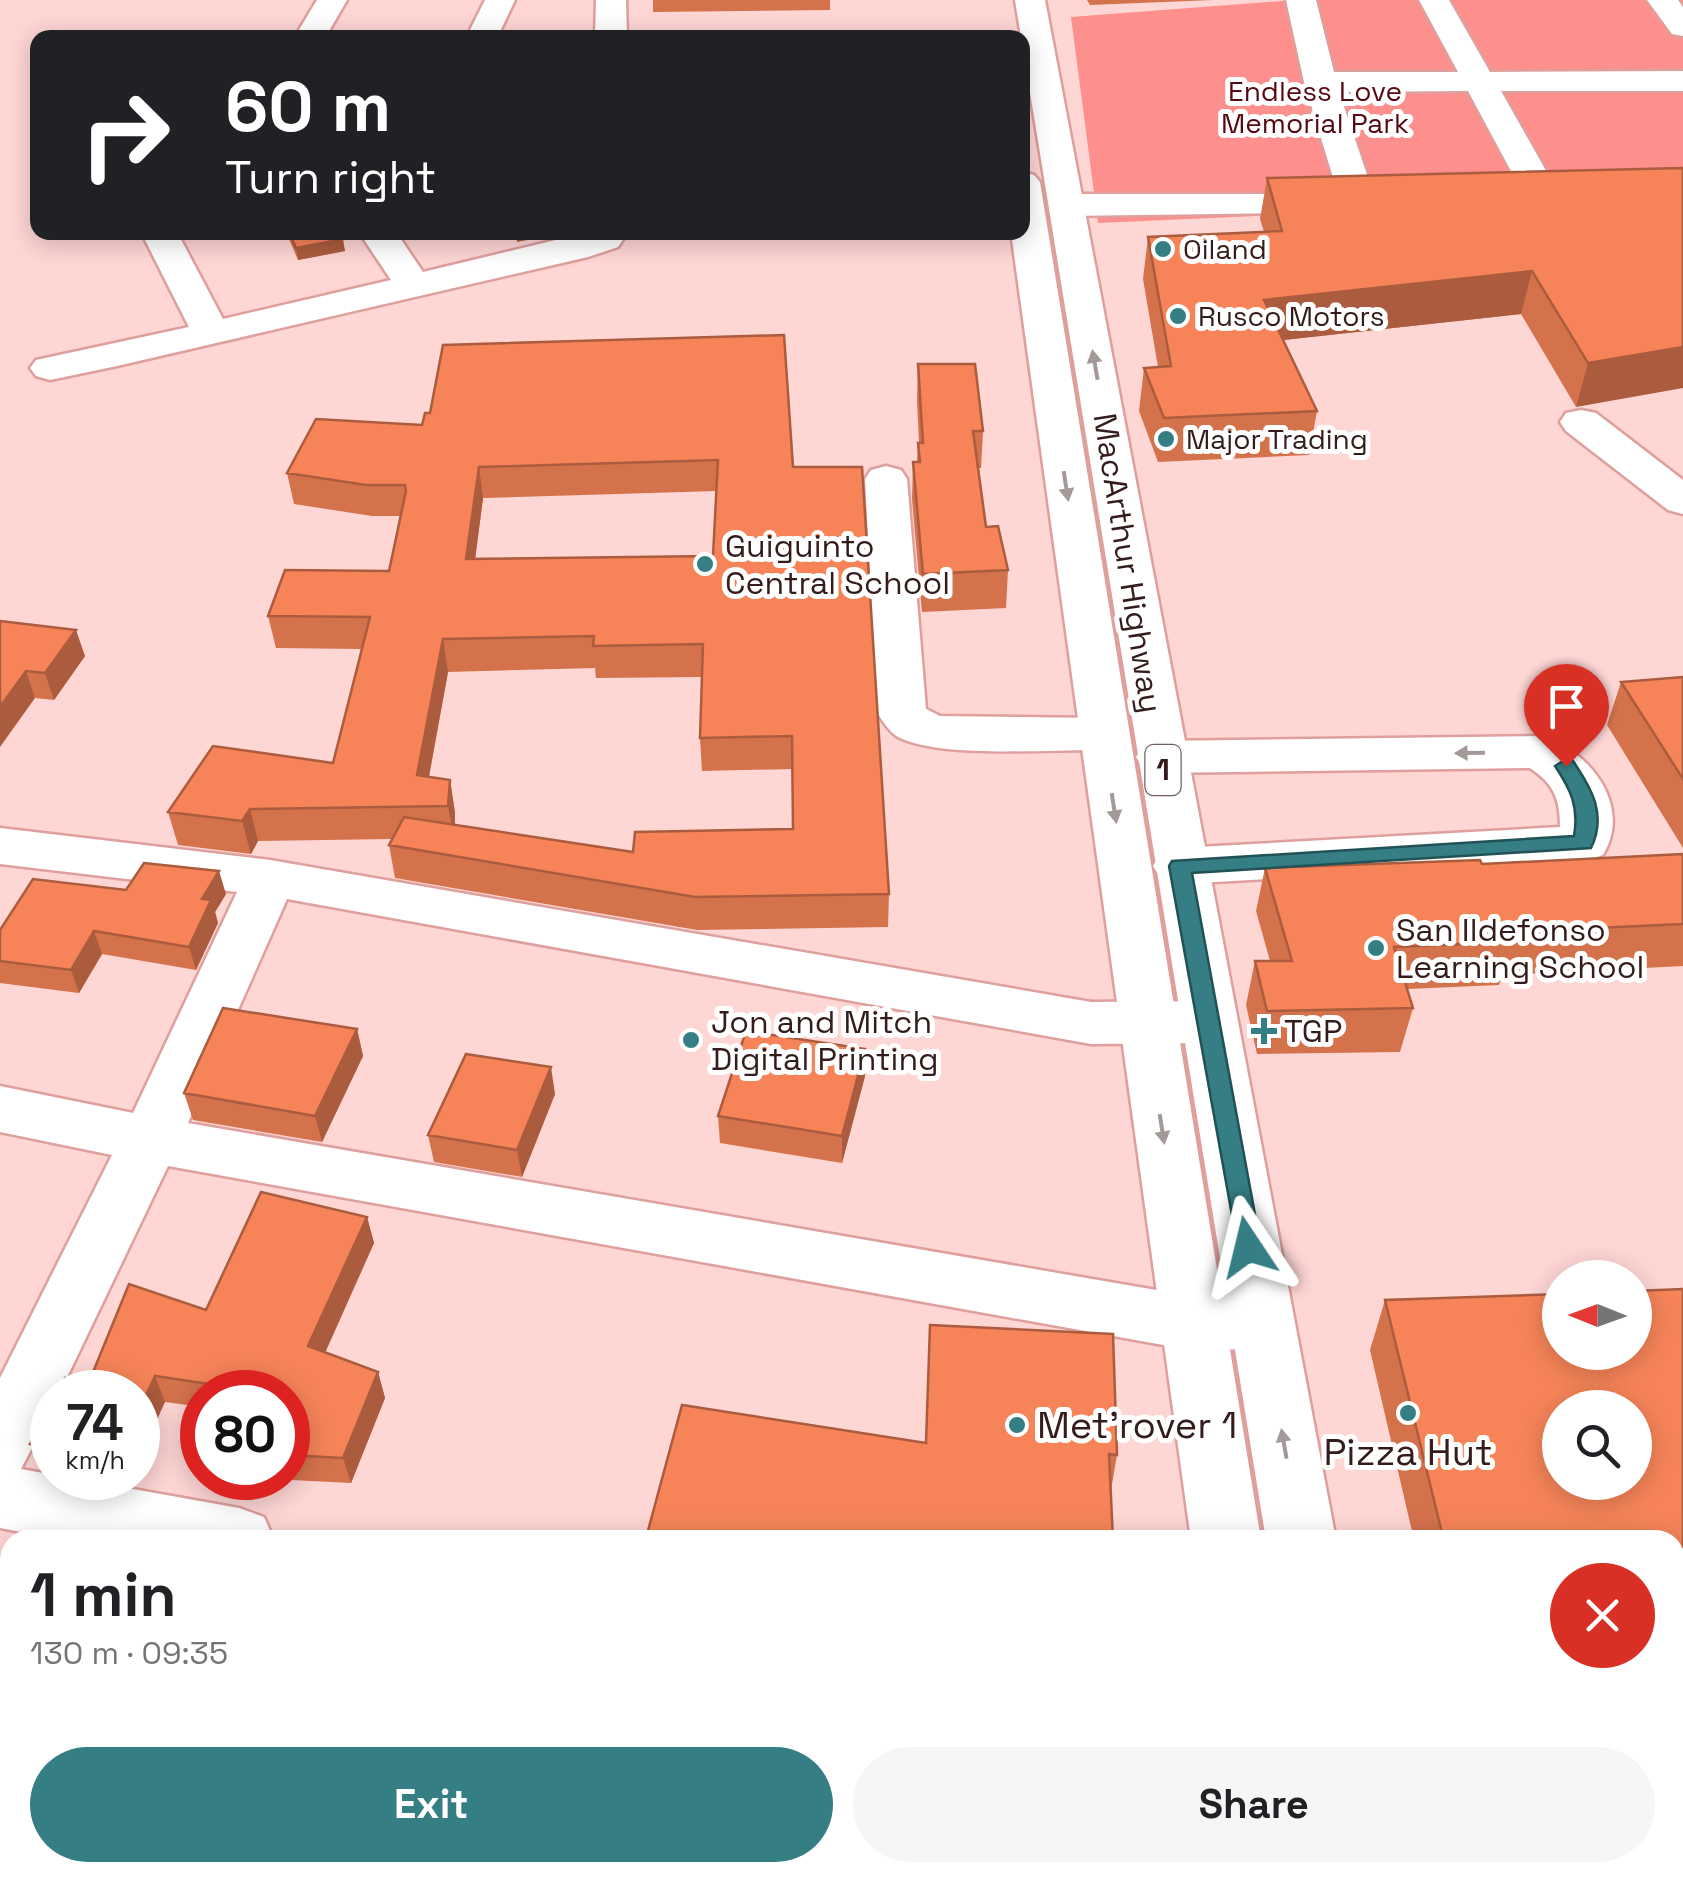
<!DOCTYPE html>
<meta charset="utf-8">
<style>
body{margin:0;font-family:"Space Grotesk",sans-serif;background:#f6f6f6;color:#202124;height:100vh;display:flex;flex-direction:column;font-size:38px;white-space:nowrap}
*{box-sizing:border-box;margin:0}
p{font-size:32px;color:#757577}
.icon{flex:none;width:55px;height:55px;fill:none;stroke:currentColor;stroke-width:2;stroke-linecap:round;stroke-linejoin:round}
.map{position:relative;flex:1;overflow:hidden}
.side{position:absolute;left:0px;top:1530px;width:1685px;height:352px;display:flex;flex-direction:column;background:#fff;border-radius:30px 30px 0 0;box-shadow:0 5px 25px #0003}
.side>*{flex:none}
.hud{position:absolute;left:30px;top:30px;width:1000px;height:210px;border-radius:20px;box-shadow:0 5px 25px #0003;background:#202124;color:#fff;overflow:hidden}
.needle{width:65px;rotate:271deg}
.buttons{position:absolute;left:1542px;top:1260px;display:grid;gap:20px}
.buttons a{display:grid;place-items:center;width:110px;height:110px;border-radius:50%;background:#fff;box-shadow:0 5px 25px #0003;font-size:50px}
.speed{position:absolute;left:30px;top:1370px;display:flex;gap:20px;font-size:50px;font-weight:700;text-align:center}
.speed>*{display:grid;place-content:center;width:130px;height:130px;border-radius:50%;background:#fff;box-shadow:0 5px 25px #0003;line-height:1}
.speed small{font-size:25px;font-weight:400}
.speed .limit{border:15px solid #d22;background:#fff;color:#111}
.pin{position:absolute;display:grid;place-items:center;width:85px;height:85px;color:#fff;margin:-102px -42px;border-radius:50% 50% 50% 0;rotate:-45deg;box-shadow:0 0 10px #0007}
.pin .icon{rotate:45deg}
.me{position:absolute;width:110px;margin:-55px;rotate:350deg;stroke-linejoin:round;filter:drop-shadow(0 0 8px #0008)}
.turn{display:flex;align-items:center;gap:35px;height:210px;padding:0 30px;font-size:45px}
.turn .icon{width:130px;height:130px;stroke-width:2.5}
.turn b{display:block;font-size:70px;line-height:85px}
.round{display:grid;place-items:center;flex:none;width:105px;height:105px;border-radius:52px;background:#f6f6f6}
.head{display:flex;align-items:center;justify-content:space-between;height:170px;padding:0 30px}
h1{font-size:60px;font-weight:600;line-height:75px}
.button{display:flex;gap:20px;margin-top:auto;padding:20px 30px}
.button a{flex:1;height:115px;border-radius:60px;background:#357e83;color:#fff;font-size:40px;font-weight:600;line-height:115px;text-align:center}
.button a+a{background:#f6f6f6;color:#202124}
.map>svg:first-child{display:block}
</style>
<div class="map">
<svg width="1683" height="1881" viewBox="0 0 1683 1881">
<rect width="100%" height="100%" fill="#fed6d4"/>
<path fill="#fd8f8d" d="M 1295,0 L 1683,0 L 1683,197 L 1098,223 L 1071,17 Z"/>
<g fill="none" stroke-linecap="round" stroke-linejoin="round">
<defs>
<path id="minor" d="M 317,0 L 347,0 L 325,38 L 294,38 Z
M 485,0 L 515,0 L 497,38 L 466,38 Z
M 596,0 L 626,0 L 627,38 L 595,38 Z
M 1286,0 L 1316,0 L 1334,72 L 1458,72 L 1419,0 L 1449,0 L 1490,72 L 1683,71 L 1683,91 L 1501,91 L 1562,199 L 1557,207 L 1544,210 L 1531,207 L 1526,199 L 1468,91 L 1339,92 L 1377,204 L 1372,212 L 1067,216 L 1054,213 L 1049,205 L 1054,197 L 1067,194 L 1338,194 L 1304,82 Z
M 1647,0 L 1678,0 L 1683,7 L 1683,36 L 1672,34 Z
M 141,232 L 177,232 L 223,319 L 391,280 L 359,232 L 396,232 L 423,272 L 589,232 L 628,232 L 618,247 L 588,257 L 117,366 L 50,380 L 36,376 L 30,368 L 36,360 L 189,327 Z
M 1581,410 L 1596,413 L 1683,480 L 1683,514 L 1668,510 L 1566,431 L 1560,422 L 1566,413 Z
M 886,466 L 901,470 L 907,479 L 926,709 L 940,716 L 1103,718 L 1121,723 L 1128,734 L 1121,745 L 1103,750 C 1052,749 941,759 898,737 C 889,732 883,721 877,713 L 865,479 L 871,470 Z
M 1540,736 C 1589,749 1633,806 1603,855 L 1584,861 L 1180,884 L 1161,879 L 1153,866 L 1161,853 L 1180,848 L 1560,827 C 1560,799 1554,784 1530,768 L 1161,773 L 1143,768 L 1136,757 L 1143,746 L 1161,741 Z
M 0,828 L 270,860 L 1091,1002 L 1208,1001 L 1228,1007 L 1237,1022 L 1228,1037 L 1208,1043 L 1091,1044 L 287,899 L 188,1123 L 1191,1296 L 1261,1295 L 1284,1303 L 1294,1322 L 1284,1341 L 1261,1349 L 1191,1350 L 168,1166 L 60,1392 L 52,1392 L 52,1409 L 21,1469 L 239,1508 L 264,1517 L 274,1540 L 64,1540 L 0,1528 L 0,1378 L 112,1155 L 0,1132 L 0,1086 L 133,1113 L 237,892 L 0,864 Z"/>
<path id="highway" d="M 1015,0 L 1045,0 L 1336,1540 L 1266,1540 Z
M 1022,172 L 1034,175 L 1040,182 L 1261,1540 L 1191,1540 L 1011,232 L 1022,232 Z
M 1242,1872 L 1400,1872 L 1401,1881 L 1243,1881 Z"/>
</defs>
<use href="#minor" stroke="#de9f9d" stroke-width="5"/>
<use href="#highway" stroke="#de9f9d" stroke-width="5"/>
<use href="#minor" fill="#fff" fill-rule="evenodd"/>
<use href="#highway" fill="#fff" fill-rule="evenodd"/>
</g>
<path fill="#d4724c" fill-rule="evenodd" d="M 653,0 L 830,0 L 830,10 L 653,12 Z
M 1087,0 L 1213,0 L 1090,5 Z
M 1683,168 L 1576,407 L 1521,314 L 1283,340 L 1317,411 L 1309,455 L 1158,462 L 1139,411 L 1144,368 L 1158,367 L 1143,279 L 1148,237 L 1264,232 L 1260,219 L 1267,178 Z
M 286,232 L 340,232 L 345,251 L 298,260 Z
M 918,364 L 983,431 L 981,468 L 978,468 L 986,527 L 1008,570 L 1006,608 L 922,612 L 912,499 L 913,462 L 917,462 L 918,443 L 919,443 L 917,400 Z
M 316,419 L 793,467 L 889,894 L 888,927 L 697,930 L 395,878 L 389,845 L 392,839 L 258,841 L 251,854 L 178,845 L 168,812 L 333,763 L 362,649 L 276,648 L 268,616 L 389,571 L 400,516 L 372,516 L 294,504 L 287,473 ZM 716,491 L 713,556 L 475,559 L 483,498 ZM 595,668 L 596,678 L 702,677 L 700,738 L 702,771 L 792,769 L 793,829 L 633,852 L 455,825 L 455,813 L 450,780 L 429,777 L 448,672 Z
M 0,621 L 85,656 L 54,700 L 35,698 Z
M 1683,677 L 1683,848 L 1607,725 L 1621,682 Z
M 1683,854 L 1683,966 L 1502,975 L 1499,985 L 1407,989 L 1413,1008 L 1400,1052 L 1257,1054 L 1246,1005 L 1255,961 L 1270,961 L 1256,911 L 1265,868 L 1482,864 Z
M 126,890 L 226,894 L 215,912 L 218,923 L 196,970 L 102,954 L 79,993 L 0,983 L 0,930 Z
M 357,1029 L 363,1056 L 322,1142 L 193,1120 L 184,1093 Z
M 865,1049 L 865,1076 L 842,1163 L 720,1143 L 718,1116 Z
M 555,1094 L 522,1177 L 434,1162 L 428,1135 Z
M 367,1217 L 374,1243 L 325,1352 L 378,1372 L 385,1398 L 351,1483 L 271,1479 L 271,1478 L 288,1478 L 288,1392 L 202,1392 L 202,1407 L 165,1402 L 89,1382 Z
M 1683,1289 L 1683,1881 L 1454,1881 L 1452,1872 L 1675,1872 L 1675,1540 L 1414,1540 L 1370,1350 L 1385,1300 L 1560,1294 L 1560,1352 L 1635,1352 L 1635,1291 ZM 1560,1408 L 1635,1408 L 1635,1482 L 1560,1482 Z
M 52,1401 L 52,1471 L 43,1469 L 30,1444 Z
M 925,1443 L 1117,1455 L 1111,1490 L 1113,1540 L 646,1540 L 646,1538 Z
M 90,1478 L 131,1478 L 127,1484 Z
M 10,1626 L 10,1732 L 0,1731 L 0,1647 Z"/>
<path fill="#ac5c3e" d="M 516,232 L 570,232 L 517,242 Z
M 343,239 L 345,251 L 298,260 L 296,248 Z
M 1532,271 L 1521,314 L 1257,343 L 1264,300 Z
M 1683,347 L 1683,388 L 1576,407 L 1588,363 Z
M 479,467 L 483,498 L 471,591 L 466,559 Z
M 76,630 L 85,656 L 54,700 L 45,673 Z
M 443,639 L 448,672 L 423,808 L 417,775 Z
M 26,671 L 35,698 L 0,747 L 0,707 Z
M 450,780 L 455,813 L 454,838 L 448,806 Z
M 250,809 L 258,841 L 251,854 L 242,821 Z
M 219,871 L 226,894 L 215,912 L 218,923 L 196,970 L 189,947 L 202,899 Z
M 94,931 L 102,954 L 79,993 L 71,970 Z
M 357,1029 L 363,1056 L 322,1142 L 315,1116 Z
M 865,1049 L 865,1076 L 842,1163 L 842,1136 Z
M 551,1067 L 555,1094 L 522,1177 L 517,1150 Z
M 367,1217 L 374,1243 L 317,1371 L 308,1346 Z
M 378,1372 L 385,1398 L 351,1483 L 343,1458 Z
M 155,1376 L 165,1402 L 138,1462 L 138,1413 Z
M 35,1872 L 60,1872 L 56,1881 L 32,1881 Z
M 356,1872 L 361,1872 L 365,1881 L 353,1881 Z"/>
<path fill="#f68458" stroke="#ac5c3e" stroke-width="2.5" fill-rule="evenodd" d="M 1683,168 L 1683,347 L 1588,363 L 1532,271 L 1264,300 L 1317,411 L 1164,418 L 1144,368 L 1171,366 L 1148,237 L 1282,231 L 1267,178 Z
M 289,232 L 340,232 L 343,239 L 296,248 Z
M 784,335 L 793,467 L 862,467 L 889,894 L 695,897 L 389,845 L 404,817 L 633,852 L 635,832 L 793,829 L 792,736 L 700,738 L 703,644 L 593,646 L 594,636 L 443,639 L 417,775 L 450,780 L 448,806 L 250,809 L 242,821 L 168,812 L 213,746 L 333,763 L 370,617 L 268,616 L 285,570 L 389,571 L 406,491 L 405,485 L 366,485 L 287,473 L 316,419 L 422,425 L 425,413 L 430,413 L 443,345 ZM 718,460 L 713,556 L 466,559 L 479,467 Z
M 918,364 L 975,364 L 983,431 L 973,431 L 986,527 L 998,526 L 1008,570 L 923,574 L 913,462 L 920,462 L 918,443 L 923,443 Z
M 0,621 L 76,630 L 45,673 L 26,671 L 0,707 Z
M 1683,677 L 1683,779 L 1621,682 Z
M 1683,854 L 1683,924 L 1509,932 L 1513,942 L 1394,947 L 1413,1008 L 1267,1011 L 1255,961 L 1292,961 L 1265,868 L 1480,860 L 1482,864 Z
M 144,863 L 219,871 L 202,899 L 211,900 L 189,947 L 94,931 L 71,970 L 0,961 L 0,930 L 33,879 L 126,890 Z
M 223,1008 L 357,1029 L 315,1116 L 184,1093 Z
M 746,1031 L 865,1049 L 842,1136 L 718,1116 Z
M 466,1054 L 551,1067 L 517,1150 L 428,1135 Z
M 261,1192 L 367,1217 L 308,1346 L 378,1372 L 343,1458 L 288,1455 L 288,1392 L 262,1392 L 155,1376 L 138,1413 L 138,1392 L 57,1392 L 65,1378 L 89,1382 L 129,1284 L 206,1310 Z
M 1683,1289 L 1683,1881 L 1485,1881 L 1483,1872 L 1675,1872 L 1675,1540 L 1422,1540 L 1421,1538 L 1443,1537 L 1385,1300 L 1560,1294 L 1560,1352 L 1635,1352 L 1635,1291 ZM 1560,1408 L 1635,1408 L 1635,1482 L 1560,1482 Z
M 930,1325 L 1113,1334 L 1117,1455 L 1109,1454 L 1113,1540 L 657,1540 L 646,1538 L 682,1405 L 926,1443 Z
M 52,1401 L 52,1448 L 30,1444 Z
M 10,1626 L 10,1712 L 0,1710 L 0,1647 Z
M 0,1807 L 10,1809 L 10,1872 L 35,1872 L 32,1881 L 0,1881 Z
M 242,1872 L 356,1872 L 353,1881 L 239,1881 Z"/>
<defs><path id="oneway-solid" d="M-6-.8H1V-3.2L6.5 0L1 3.2V.8H-6Z" transform="scale(2.5)"/></defs>
<g fill="#a49999">
<use href="#oneway-solid" transform="translate(1095 365) rotate(-100)"/>
<use href="#oneway-solid" transform="translate(1066 486) rotate(81)"/>
<use href="#oneway-solid" transform="translate(1470 753) rotate(179)"/>
<use href="#oneway-solid" transform="translate(1114 808) rotate(81)"/>
<use href="#oneway-solid" transform="translate(1162 1129) rotate(81)"/>
<use href="#oneway-solid" transform="translate(1284 1444) rotate(-100)"/>
</g>
<path fill="#357e83" stroke="#225255" stroke-width="2.5" d="M 1566,759 L 1573,761 C 1592,789 1607,815 1591,848 L 1192,873 L 1261,1247 L 1257,1254 L 1248,1257 L 1239,1254 L 1169,866 L 1172,861 L 1574,836 C 1579,807 1571,790 1555,766 Z"/>
<g fill="#357e83" stroke="#fff" stroke-width="4">
<circle cx="1163" cy="249" r="10"/>
<circle cx="1178" cy="316" r="10"/>
<circle cx="1166" cy="439" r="10"/>
<circle cx="705" cy="564" r="10"/>
<circle cx="1376" cy="948" r="10"/>
<path d="M1259 1016h10v10h10v10h-10v10h-10v-10h-10v-10h10z"/>
<circle cx="691" cy="1040" r="10"/>
<circle cx="1408" cy="1413" r="10"/>
<circle cx="1017" cy="1425" r="10"/>
</g>
<g text-anchor="middle" stroke-width="10" stroke-linejoin="round" paint-order="stroke">
<g font-size="28" fill="#570912" stroke="#fff">
<text x="1315" y="101">Endless Love<tspan x="1315" dy="32">Memorial Park</tspan></text>
</g>
<g font-size="28" fill="#341c1c" stroke="#fff" text-anchor="start">
<text x="1183" y="259">Oiland</text>
<text x="1198" y="326">Rusco Motors</text>
<text x="1186" y="449">Major Trading</text>
</g>
<rect fill="#fff" stroke="#716060" stroke-width="2.5" x="1145.5" y="745" width="35" height="50" rx="8"/>
<g font-size="30" font-weight="bold" fill="#341c1c">
<text x="1163" y="780">1</text>
</g>
<g font-size="32" fill="#341c1c" stroke="#fff" text-anchor="start">
<text x="725" y="557">Guiguinto<tspan x="725" dy="37">Central School</tspan></text>
<text x="1396" y="941">San Ildefonso<tspan x="1396" dy="37">Learning School</tspan></text>
<text x="711" y="1033">Jon and Mitch<tspan x="711" dy="37">Digital Printing</tspan></text>
<text x="1284" y="1042">TGP</text>
</g>
<g font-size="32" fill="#341c1c" stroke="#fff">
<text transform="translate(1128 563) rotate(81)" y="11">MacArthur Highway</text>
</g>
<g font-size="38" fill="#341c1c" stroke="#fff" text-anchor="start">
<text x="1037" y="1438">Met'rover 1</text>
<text x="1408" y="1465" text-anchor="middle">Pizza Hut</text>
</g>
</g>
</svg>
<div class="buttons">
<a><svg class="needle" viewBox="-14 -14 28 28"><path d="M0-13l5 13h-10z" fill="#e53935"/><path d="M0 13l5-13h-10z" fill="#757577"/></svg></a>
<a><svg class="icon" aria-label="search" viewBox="0 0 24 24"><circle cx="10" cy="10" r="6"/><path d="M15 15l6 6"/></svg></a>
</div>
<div class="speed"><div>74<small>km/h</small></div><div class="limit">80</div></div>
<div class="pin" style="left:1566px;top:766px;background:#d93025"><svg class="icon" aria-label="arrive" viewBox="0 0 24 24"><path d="M6 21V4h12l-3 4 3 4H6"/></svg></div>
<svg class="me" style="left:1248px;top:1247px" viewBox="-20 -20 40 40"><path d="M0-17L14 15 0 8-14 15z" fill="#357e83" stroke="#fff" stroke-width="4"/></svg>
<div class="hud">
<div class="turn"><svg class="icon" aria-label="right" viewBox="0 0 24 24"><path d="M7 20v-9h11M14 6l5 5-5 5"/></svg><div><b>60 m</b>Turn right</div></div>
</div>
<section class="side">
<div class="head"><div><h1>1 min</h1><p>130 m · 09:35</p></div><a class="round" style="background:#d93025;color:#fff"><svg class="icon" aria-label="close" viewBox="0 0 24 24"><path d="M6 6l12 12M18 6L6 18"/></svg></a></div>
<div class="button"><a>Exit</a><a>Share</a></div>
</section>
</div>
